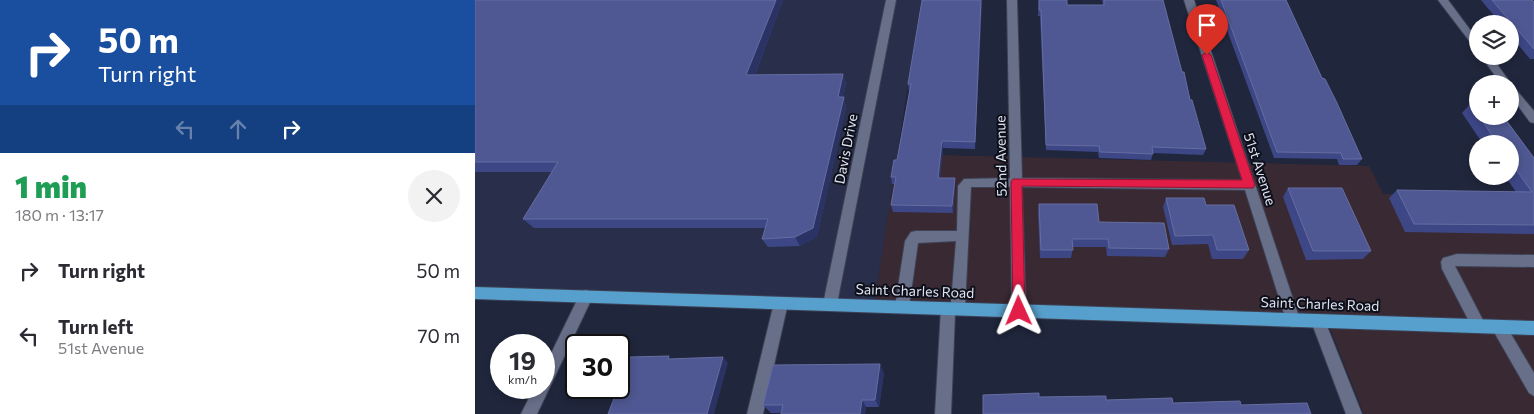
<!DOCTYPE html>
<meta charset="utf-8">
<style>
body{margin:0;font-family:Commissioner,sans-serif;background:#f2f2f3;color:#2b2b33;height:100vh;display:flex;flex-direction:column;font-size:19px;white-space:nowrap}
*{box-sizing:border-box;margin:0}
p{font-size:16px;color:#7c7c81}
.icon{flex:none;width:28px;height:28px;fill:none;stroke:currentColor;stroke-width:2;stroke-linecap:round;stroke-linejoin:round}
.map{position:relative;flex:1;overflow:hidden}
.side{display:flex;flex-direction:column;background:#fff;width:475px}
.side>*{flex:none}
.top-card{background:#1a4fa0;color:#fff;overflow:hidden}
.buttons{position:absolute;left:994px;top:15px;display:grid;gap:10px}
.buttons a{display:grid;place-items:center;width:50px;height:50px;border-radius:50%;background:#fff;box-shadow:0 2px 8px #0003;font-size:25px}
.speed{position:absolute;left:15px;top:334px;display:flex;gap:10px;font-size:25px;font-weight:700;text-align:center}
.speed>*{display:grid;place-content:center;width:65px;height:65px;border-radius:50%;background:#fff;box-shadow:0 2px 8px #0003;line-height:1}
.speed small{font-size:12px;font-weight:400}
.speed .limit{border:2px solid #111;border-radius:8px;background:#fff;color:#111}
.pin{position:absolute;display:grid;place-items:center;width:42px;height:42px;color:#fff;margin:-51px -21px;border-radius:50% 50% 50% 0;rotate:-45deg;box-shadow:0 0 5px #0007}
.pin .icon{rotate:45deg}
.me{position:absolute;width:55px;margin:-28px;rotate:359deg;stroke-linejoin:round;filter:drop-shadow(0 0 4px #0008)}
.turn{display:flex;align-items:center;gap:18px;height:105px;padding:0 15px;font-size:22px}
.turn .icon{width:65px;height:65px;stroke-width:2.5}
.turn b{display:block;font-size:35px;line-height:42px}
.lanes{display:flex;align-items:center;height:48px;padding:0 15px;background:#0003;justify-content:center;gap:25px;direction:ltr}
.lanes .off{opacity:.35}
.round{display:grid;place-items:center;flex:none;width:52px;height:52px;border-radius:26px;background:#f2f2f3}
.summary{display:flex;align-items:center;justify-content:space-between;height:85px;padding:0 15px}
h1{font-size:30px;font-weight:800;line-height:38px;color:#1e9e55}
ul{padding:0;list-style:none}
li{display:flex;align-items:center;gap:15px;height:65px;padding:0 15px}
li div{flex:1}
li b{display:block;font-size:19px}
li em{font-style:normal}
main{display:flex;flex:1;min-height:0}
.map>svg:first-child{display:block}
</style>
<main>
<section class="side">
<div class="top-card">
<div class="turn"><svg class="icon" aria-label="right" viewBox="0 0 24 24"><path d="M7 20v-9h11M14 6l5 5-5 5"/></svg><div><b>50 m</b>Turn right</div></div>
<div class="lanes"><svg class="icon off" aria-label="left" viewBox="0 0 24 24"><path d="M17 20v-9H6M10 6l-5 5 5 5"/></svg><svg class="icon off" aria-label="ahead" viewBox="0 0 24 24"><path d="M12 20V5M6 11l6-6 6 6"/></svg><svg class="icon" aria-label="right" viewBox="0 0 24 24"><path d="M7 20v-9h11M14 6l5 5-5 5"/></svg></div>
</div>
<div class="summary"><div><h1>1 min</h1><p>180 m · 13:17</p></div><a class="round"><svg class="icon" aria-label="close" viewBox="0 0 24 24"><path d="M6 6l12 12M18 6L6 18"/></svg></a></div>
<ul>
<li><svg class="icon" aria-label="right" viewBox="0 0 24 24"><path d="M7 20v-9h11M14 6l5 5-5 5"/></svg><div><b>Turn right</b></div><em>50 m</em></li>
<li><svg class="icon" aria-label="left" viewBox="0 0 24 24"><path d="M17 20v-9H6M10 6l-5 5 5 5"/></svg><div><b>Turn left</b><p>51st Avenue</p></div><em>70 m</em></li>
</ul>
</section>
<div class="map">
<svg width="1059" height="414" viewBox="0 0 1059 414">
<rect width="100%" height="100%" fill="#20263c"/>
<path fill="#392933" d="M 422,154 L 894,166 L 908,194 L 1059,196 L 1059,323 L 400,299 Z
M 855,328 L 1059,334 L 1059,414 L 889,414 Z"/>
<path fill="#292f4a" d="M 0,0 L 446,0 L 399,306 L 0,291 Z"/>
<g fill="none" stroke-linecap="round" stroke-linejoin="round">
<defs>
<path id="minor" d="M 411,0 L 421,0 L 362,304 L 360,308 L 355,310 L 350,308 L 348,304 Z
M 532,0 L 542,0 L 547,178 L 767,180 L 709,0 L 719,0 L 825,320 L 823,325 L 818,327 L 813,325 L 811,320 L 770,190 L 547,187 L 551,311 L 549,316 L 544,317 L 539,316 L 537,311 L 535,187 L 496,187 L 490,308 L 488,313 L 480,313 L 476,414 L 460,414 L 466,308 L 468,303 L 476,303 L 481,241 L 443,243 L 434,307 L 432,312 L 427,313 L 422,312 L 420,307 L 430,241 L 436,232 L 441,231 L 482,231 L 483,186 L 489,179 L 535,178 Z
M 963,0 L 973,0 L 1002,39 L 1002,48 L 999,47 Z
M 1006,56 L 1016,56 L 1037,85 L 1059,111 L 1059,123 L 1055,122 L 1035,95 L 1035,84 L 1026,84 Z
M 982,254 L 1059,255 L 1059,267 L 980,266 L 1011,326 L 1009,331 L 1004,333 L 999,331 L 967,269 L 966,262 L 968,258 Z
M 111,290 L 116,292 L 118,296 L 62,414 L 46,414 L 59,388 L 69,388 L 69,368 L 106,292 Z
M 306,297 L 311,299 L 313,303 L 288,414 L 272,414 L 299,303 L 301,299 Z
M 843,314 L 848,316 L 850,321 L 887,414 L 871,414 L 836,321 L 838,316 Z
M 1024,320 L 1029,322 L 1059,373 L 1059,396 L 1054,393 L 1019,332 L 1017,327 L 1019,322 Z"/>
<path id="major" d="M 0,287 L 1059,321 L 1059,335 L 0,299 Z"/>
</defs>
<use href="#minor" stroke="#3d4154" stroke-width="2"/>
<use href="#major" stroke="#3d4154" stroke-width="2"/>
<use href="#minor" fill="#686f89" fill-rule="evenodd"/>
<use href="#major" fill="#579fcc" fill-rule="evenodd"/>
</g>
<path fill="#3d4786" d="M 0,0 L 308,0 L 280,75 L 368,74 L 371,84 L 368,97 L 371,107 L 342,237 L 325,246 L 293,247 L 287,239 L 291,228 L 59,228 L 48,219 L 77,172 L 0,172 Z
M 507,0 L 500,149 L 468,148 L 465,178 L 480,185 L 478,213 L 418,212 L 416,205 L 420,184 L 417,184 L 416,177 L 422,160 L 434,92 L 433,84 Z
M 564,0 L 592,5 L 628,5 L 627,0 L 688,0 L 707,72 L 731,149 L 728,155 L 678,153 L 676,160 L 653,159 L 624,158 L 623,152 L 571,150 L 565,16 L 563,16 Z
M 741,0 L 811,0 L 847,78 L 887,159 L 882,165 L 864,165 L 862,159 L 799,158 Z
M 1006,0 L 1057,0 L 1059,2 L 1059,59 L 1055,59 L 1035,35 L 1035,24 L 1026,24 Z
M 995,104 L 1002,104 L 1002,116 L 1028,116 L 1059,158 L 1059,234 L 930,232 L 914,198 L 922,190 L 1041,192 L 1030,176 L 1035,176 L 1035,144 L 1008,144 L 987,113 Z
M 813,188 L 896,251 L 888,259 L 831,260 L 808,197 Z
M 691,198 L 774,250 L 768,259 L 737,259 L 733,244 L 697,245 L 688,207 Z
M 564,204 L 624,222 L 694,249 L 690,257 L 632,256 L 631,247 L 598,247 L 596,258 L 565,258 L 563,212 Z
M 409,373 L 404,407 L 391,407 L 390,414 L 306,414 L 306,413 L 296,413 L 288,405 Z"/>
<path fill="#2a3364" d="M 301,0 L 308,0 L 276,85 L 271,75 Z
M 506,0 L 507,0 L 500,149 L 500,142 Z
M 368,74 L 371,84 L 367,102 L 369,97 L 371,107 L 342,237 L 325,246 L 320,237 L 363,97 Z
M 467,141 L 468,148 L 464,185 L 463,178 Z
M 480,178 L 480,185 L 478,213 L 477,206 Z
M 248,357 L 253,363 L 239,414 L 232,414 Z
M 405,364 L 409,373 L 404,407 L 400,400 Z
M 387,400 L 391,407 L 390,414 L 385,414 Z"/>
<path fill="#4f5892" stroke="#656da1" d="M 0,0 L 301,0 L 271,75 L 368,74 L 363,97 L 369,97 L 338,228 L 320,237 L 287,239 L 293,219 L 48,219 L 83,162 L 0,162 Z
M 447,0 L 506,0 L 500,142 L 467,141 L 463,178 L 480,178 L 477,206 L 416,205 L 421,177 L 416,177 L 419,160 L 422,160 L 436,84 L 433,84 Z
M 564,0 L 592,0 L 592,5 L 629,5 L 629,0 L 688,0 L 707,72 L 709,72 L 715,100 L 717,100 L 731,149 L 677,147 L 678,154 L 655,153 L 625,152 L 624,146 L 571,145 L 566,10 L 564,10 Z
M 746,0 L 811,0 L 847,78 L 850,79 L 862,103 L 887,159 L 868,159 L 866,153 L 802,152 Z
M 1017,0 L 1057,0 L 1059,2 L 1059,49 Z
M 995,104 L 1002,104 L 1002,114 Z
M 1004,116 L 1028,116 L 1059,158 L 1059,225 L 939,224 L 922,190 L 1057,192 L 1035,161 L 1035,144 L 1023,144 Z
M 813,188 L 867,188 L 896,251 L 838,251 Z
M 691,198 L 729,198 L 731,205 L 759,205 L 774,250 L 742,250 L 738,235 L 700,236 Z
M 564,204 L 622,204 L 624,222 L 689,223 L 694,249 L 634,248 L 633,239 L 597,239 L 598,250 L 566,250 Z
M 194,356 L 193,359 L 248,357 L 232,414 L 133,414 L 155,357 Z
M 405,364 L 400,400 L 387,400 L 385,414 L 306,414 L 308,405 L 288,405 L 298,365 Z
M 564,393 L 564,397 L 631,396 L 631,400 L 697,398 L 698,403 L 765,401 L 766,405 L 832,403 L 836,414 L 508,414 L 508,395 Z"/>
<path fill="#e11d48" stroke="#92132f" d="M 732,52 L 736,55 L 780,185 L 778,188 L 547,186 L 550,311 L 549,315 L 544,316 L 539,315 L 538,311 L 536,182 L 538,179 L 767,180 L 727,55 Z"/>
<g text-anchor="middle" stroke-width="4" stroke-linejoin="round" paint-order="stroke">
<g font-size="14" fill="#dfe3f2" stroke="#0d0f19">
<text transform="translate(371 149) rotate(-79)" y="5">Davis Drive</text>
<text transform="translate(526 156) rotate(-91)" y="5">52nd Avenue</text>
<text transform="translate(785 169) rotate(72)" y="5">51st Avenue</text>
<text transform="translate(440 291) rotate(2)" y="5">Saint Charles Road</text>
<text transform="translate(845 304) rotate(2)" y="5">Saint Charles Road</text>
</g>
</g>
</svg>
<div class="buttons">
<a><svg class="icon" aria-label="layers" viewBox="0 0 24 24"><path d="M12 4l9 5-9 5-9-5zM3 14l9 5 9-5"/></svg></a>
<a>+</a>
<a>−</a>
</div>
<div class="speed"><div>19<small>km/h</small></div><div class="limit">30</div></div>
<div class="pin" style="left:732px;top:55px;background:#d93025"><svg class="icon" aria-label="arrive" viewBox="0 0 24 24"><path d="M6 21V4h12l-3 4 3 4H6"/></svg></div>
<svg class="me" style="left:544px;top:311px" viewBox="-20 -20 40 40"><path d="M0-17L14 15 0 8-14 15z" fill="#e11d48" stroke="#fff" stroke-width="4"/></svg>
</div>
</main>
